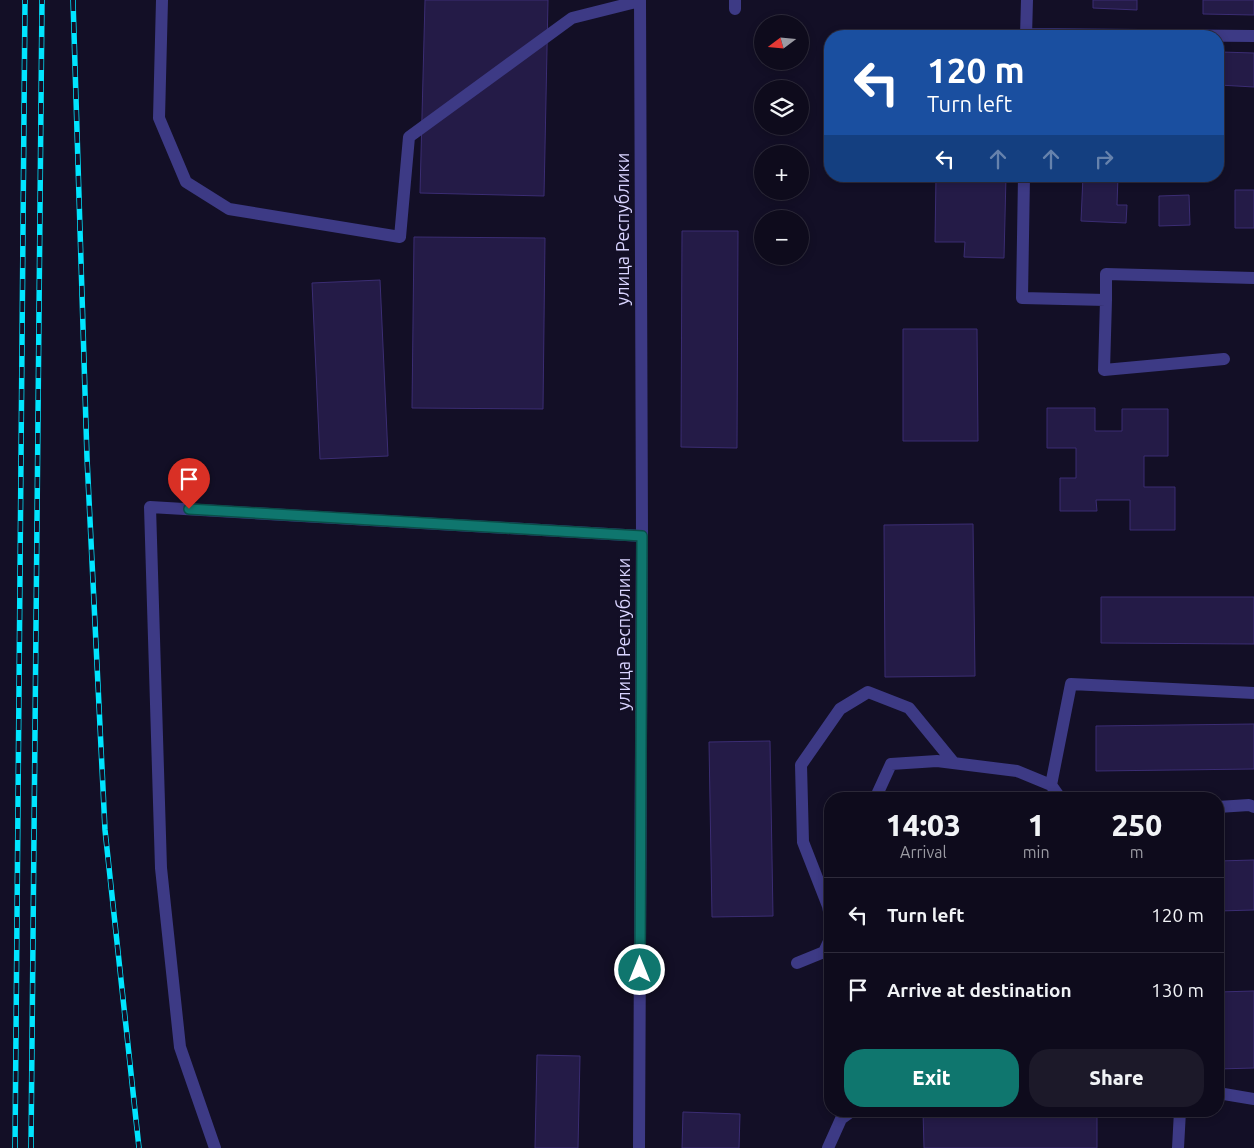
<!DOCTYPE html>
<meta charset="utf-8">
<style>
body{margin:0;font-family:Ubuntu,sans-serif;background:#1c1929;color:#f1f3f6;height:100vh;display:flex;flex-direction:column;font-size:19px;white-space:nowrap}
*{box-sizing:border-box;margin:0}
p{font-size:16px;color:#9b9ba3}
.icon{flex:none;width:28px;height:28px;fill:none;stroke:currentColor;stroke-width:2;stroke-linecap:round;stroke-linejoin:round}
.map{position:relative;flex:1;overflow:hidden}
.sheet{position:absolute;left:824px;top:792px;width:400px;height:325px;display:flex;flex-direction:column;background:#0e0b1c;border-radius:20px;box-shadow:0 2px 8px #0003,0 0 0 1px #2e2b3b}
.sheet>*{flex:none}
.top-card{position:absolute;left:824px;top:30px;width:400px;height:152px;border-radius:20px;box-shadow:0 2px 8px #0003,0 0 0 1px #2e2b3b;background:#1a4fa0;color:#fff;overflow:hidden}
.needle{width:32px;rotate:254deg}
.controls{position:absolute;left:754px;top:15px;display:grid;gap:10px}
.controls a{display:grid;place-items:center;width:55px;height:55px;border-radius:50%;background:#0e0b1c;box-shadow:0 2px 8px #0003,0 0 0 1px #2e2b3b;font-size:25px}
.pin{position:absolute;display:grid;place-items:center;width:42px;height:42px;color:#fff;margin:-51px -21px;border-radius:50% 50% 50% 0;rotate:-45deg;box-shadow:0 0 5px #0007}
.pin .icon{rotate:45deg}
.me{position:absolute;width:55px;margin:-28px;rotate:0deg;stroke-linejoin:round;filter:drop-shadow(0 0 4px #0008)}
.turn{display:flex;align-items:center;gap:18px;height:105px;padding:0 20px;font-size:22px}
.turn .icon{width:65px;height:65px;stroke-width:2.5}
.turn b{display:block;font-size:35px;line-height:42px}
.lanes{display:flex;align-items:center;height:48px;padding:0 20px;background:#0003;justify-content:center;gap:25px;direction:ltr}
.lanes .off{opacity:.35}
.eta{display:flex;justify-content:space-evenly;align-items:center;height:85px;text-align:center}
.eta b{font-size:30px;font-weight:800;line-height:35px}
.cta{display:flex;gap:10px;margin-top:auto;padding:10px 20px}
.cta a{flex:1;height:58px;border-radius:20px;background:#0f766e;color:#fff;font-size:20px;font-weight:800;line-height:58px;text-align:center}
.cta a+a{background:#1c1929;color:#f1f3f6}
ul{padding:0;list-style:none}
li{display:flex;align-items:center;gap:15px;height:75px;padding:0 20px;border-top:1px solid #2e2b3b}
li div{flex:1}
li b{display:block;font-size:19px}
li em{font-style:normal}
.map>svg:first-child{display:block}
</style>
<div class="map">
<svg width="1254" height="1148" viewBox="0 0 1254 1148">
<rect width="100%" height="100%" fill="#130f26"/>
<path fill="#241b47" stroke="#3b2d73" d="M 425,0 L 548,0 L 544,196 L 420,193 Z
M 1093,0 L 1137,0 L 1137,10 L 1093,8 Z
M 1203,0 L 1254,0 L 1254,15 L 1203,14 Z
M 1221,52 L 1254,53 L 1254,87 L 1219,85 Z
M 936,176 L 1006,176 L 1004,258 L 964,257 L 965,242 L 935,242 Z
M 1083,176 L 1118,176 L 1117,205 L 1127,205 L 1126,223 L 1081,221 Z
M 1235,190 L 1254,190 L 1254,228 L 1235,228 Z
M 1189,195 L 1190,225 L 1159,226 L 1159,196 Z
M 682,231 L 738,231 L 737,448 L 681,447 Z
M 414,237 L 545,238 L 543,409 L 412,408 Z
M 380,280 L 388,456 L 320,459 L 312,283 Z
M 903,329 L 977,329 L 978,441 L 903,441 Z
M 1047,408 L 1095,408 L 1095,431 L 1122,431 L 1122,409 L 1168,409 L 1168,456 L 1144,456 L 1144,487 L 1175,487 L 1175,530 L 1130,530 L 1130,500 L 1096,500 L 1097,511 L 1060,511 L 1060,478 L 1076,478 L 1076,448 L 1047,448 Z
M 973,524 L 975,676 L 885,677 L 884,525 Z
M 1101,597 L 1254,597 L 1254,644 L 1101,643 Z
M 1254,724 L 1254,769 L 1096,771 L 1096,726 Z
M 770,741 L 773,916 L 712,917 L 709,742 Z
M 1254,860 L 1254,910 L 1218,911 L 1218,861 Z
M 1254,991 L 1254,1068 L 1218,1069 L 1218,992 Z
M 537,1055 L 580,1056 L 578,1148 L 535,1148 Z
M 923,1111 L 1097,1111 L 1097,1148 L 924,1148 Z
M 683,1112 L 740,1114 L 739,1148 L 682,1148 Z"/>
<g fill="none" stroke-linecap="round" stroke-linejoin="round">
<path stroke="#3d3a85" stroke-width="12" d="M 162,0 L 159,118 L 186,182 L 229,209 L 400,237 L 409,137 L 572,18 L 640,1
M 735,9 L 735,0
M 1026,34 L 1254,36
M 1026,36 L 1027,0
M 1024,176 L 1022,298 L 1106,300 L 1106,274 L 1254,278
M 1106,300 L 1104,370 L 1224,359
M 1051,785 L 1071,684 L 1254,693
M 875,799 L 891,764 L 937,761 L 1017,771 L 1051,785 L 1061,799
M 1218,807 L 1249,805 L 1254,807
M 830,917 L 828,906 L 803,842 L 801,765 L 840,709 L 868,692 L 909,708 L 954,763
M 797,963 L 824,952 L 830,939
M 1218,1093 L 1254,1099
M 215,1148 L 180,1047 L 161,868 L 150,507 L 642,536
M 639,1148 L 642,536 L 640,0
M 828,1148 L 841,1119 L 852,1111
M 1178,1148 L 1180,1111"/>
<defs>
<path id="rail" d="M 73,0 L 87,458 L 105,830 L 139,1148
M 15,1148 L 25,0
M 31,1148 L 42,0"/>
</defs>
<use href="#rail" stroke="#00e5ff" stroke-width="5.5"/>
<use href="#rail" stroke="#130f26" stroke-width="4" stroke-dasharray="11" stroke-linecap="butt"/>
</g>
<g fill="none" stroke-linecap="round" stroke-linejoin="round">
<defs>
<path id="route" d="M 189,509 L 642,536 L 640,970"/>
</defs>
<use href="#route" stroke="#0a4d48" stroke-width="12"/>
<use href="#route" stroke="#0f766e" stroke-width="9"/>
</g>
<g text-anchor="middle" stroke-width="4.5" stroke-linejoin="round" paint-order="stroke">
<g font-size="18" fill="#d9d4ff" stroke="#130f26">
<text transform="translate(623 229) rotate(-90)" y="6">улица Республики</text>
<text transform="translate(624 634) rotate(-90)" y="6">улица Республики</text>
</g>
</g>
</svg>
<div class="controls">
<a><svg class="needle" viewBox="-14 -14 28 28"><path d="M0-13l5 13h-10z" fill="#e53935"/><path d="M0 13l5-13h-10z" fill="#9b9ba3"/></svg></a>
<a><svg class="icon" aria-label="layers" viewBox="0 0 24 24"><path d="M12 4l9 5-9 5-9-5zM3 14l9 5 9-5"/></svg></a>
<a>+</a>
<a>−</a>
</div>
<div class="pin" style="left:189px;top:509px;background:#d93025"><svg class="icon" aria-label="arrive" viewBox="0 0 24 24"><path d="M6 21V4h12l-3 4 3 4H6"/></svg></div>
<svg class="me" style="left:640px;top:970px" viewBox="-20 -20 40 40"><circle r="17" fill="#0f766e" stroke="#fff" stroke-width="3"/><path d="M0-11L8 9 0 5-8 9z" fill="#fff"/></svg>
<div class="top-card">
<div class="turn"><svg class="icon" aria-label="left" viewBox="0 0 24 24"><path d="M17 20v-9H6M10 6l-5 5 5 5"/></svg><div><b>120 m</b>Turn left</div></div>
<div class="lanes"><svg class="icon" aria-label="left" viewBox="0 0 24 24"><path d="M17 20v-9H6M10 6l-5 5 5 5"/></svg><svg class="icon off" aria-label="ahead" viewBox="0 0 24 24"><path d="M12 20V5M6 11l6-6 6 6"/></svg><svg class="icon off" aria-label="ahead" viewBox="0 0 24 24"><path d="M12 20V5M6 11l6-6 6 6"/></svg><svg class="icon off" aria-label="right" viewBox="0 0 24 24"><path d="M7 20v-9h11M14 6l5 5-5 5"/></svg></div>
</div>
<section class="sheet">
<div class="eta">
<div><b>14:03</b><p>Arrival</p></div>
<div><b>1</b><p>min</p></div>
<div><b>250</b><p>m</p></div>
</div>
<ul>
<li><svg class="icon" aria-label="left" viewBox="0 0 24 24"><path d="M17 20v-9H6M10 6l-5 5 5 5"/></svg><div><b>Turn left</b></div><em>120 m</em></li>
<li><svg class="icon" aria-label="arrive" viewBox="0 0 24 24"><path d="M6 21V4h12l-3 4 3 4H6"/></svg><div><b>Arrive at destination</b></div><em>130 m</em></li>
</ul>
<div class="cta"><a>Exit</a><a>Share</a></div>
</section>
</div>
